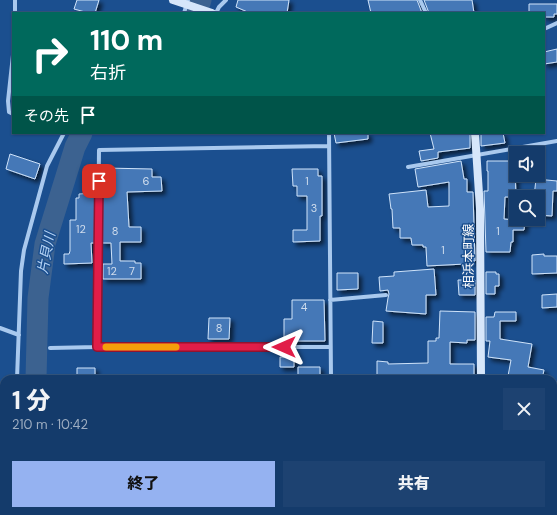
<!DOCTYPE html>
<html lang="ja">
<meta charset="utf-8">
<style>
body{margin:0;font-family:"DM Sans","Noto Sans JP",sans-serif;background:#1d4271;color:#f1f3f6;height:100vh;display:flex;flex-direction:column;font-size:15px;white-space:nowrap}
*{box-sizing:border-box;margin:0}
p{font-size:13px;color:#9dadc1}
.icon{flex:none;width:22px;height:22px;fill:none;stroke:currentColor;stroke-width:2;stroke-linecap:round;stroke-linejoin:round}
.map{position:relative;flex:1;overflow:hidden}
.details{position:absolute;left:0px;top:375px;width:557px;height:140px;display:flex;flex-direction:column;background:#143b6b;border-radius:12px 12px 0 0;box-shadow:0 1px 3px #0004,0 0 0 1px #33557e}
.details>*{flex:none}
.hud{position:absolute;left:12px;top:12px;width:533px;height:122px;border-radius:0px;box-shadow:0 1px 3px #0004,0 0 0 1px #33557e;background:#00695c;color:#fff;overflow:hidden}
.buttons{position:absolute;left:509px;top:146px;display:grid;gap:8px}
.buttons a{display:grid;place-items:center;width:36px;height:36px;border-radius:0px;background:#143b6b;box-shadow:0 1px 3px #0004,0 0 0 1px #33557e;font-size:20px}
.pin{position:absolute;display:grid;place-items:center;width:34px;height:34px;color:#fff;margin:-17px;border-radius:8px;box-shadow:0 2px 6px #0006}
.me{position:absolute;width:44px;margin:-22px;rotate:270deg;stroke-linejoin:round;filter:drop-shadow(0 0 3px #0008)}
.turn{display:flex;align-items:center;gap:14px;height:84px;padding:0 12px;font-size:18px}
.turn .icon{width:52px;height:52px;stroke-width:2.5}
.turn b{display:block;font-size:28px;line-height:34px}
.then{display:flex;align-items:center;height:38px;padding:0 12px;background:#0003;gap:8px;font-size:15px}
.round{display:grid;place-items:center;flex:none;width:42px;height:42px;border-radius:0px;background:#1d4271}
.headline{display:flex;align-items:center;justify-content:space-between;height:68px;padding:0 12px}
h1{font-size:24px;font-weight:800;line-height:30px}
.primary-button{display:flex;gap:8px;margin-top:auto;padding:8px 12px}
.primary-button a{flex:1;height:46px;border-radius:0px;background:#95b2f1;color:#111;font-size:16px;font-weight:800;line-height:46px;text-align:center}
.primary-button a+a{background:#1d4271;color:#f1f3f6}
.map>svg:first-child{display:block}
</style>
<div class="map">
<svg width="557" height="515" viewBox="0 0 557 515">
<defs>
<filter id="shadow"><feDropShadow dx="3.5" dy="3.5" stdDeviation="2" flood-color="#0009"/></filter>
</defs>
<rect width="100%" height="100%" fill="#1b4f8f"/>
<path fill="#2e69ad" d="M 553,381 L 557,381 L 557,515 L 480,515 L 480,511 L 553,511 Z"/>
<g fill="none" stroke-linecap="round" stroke-linejoin="round">
<path stroke="#3c6290" stroke-width="21" d="M 197,13 L 201,0
M 36,379 L 38,298 L 45,244 L 75,147 L 82,133
M 6,515 L 8,511"/>
</g>
<path fill="#4478b7" stroke="#cfe3fa" filter="url(#shadow)" d="M 77,0 L 99,0 L 95,13 L 89,13 L 74,9 Z
M 238,0 L 289,0 L 287,13 L 250,13 L 236,7 Z
M 368,0 L 417,0 L 422,13 L 371,13 Z
M 424,0 L 472,0 L 474,13 L 429,13 Z
M 529,4 L 557,4 L 557,14 L 554,14 L 554,17 L 544,17 L 544,13 L 529,13 Z
M 557,49 L 557,62 L 544,64 L 544,52 Z
M 334,133 L 368,133 L 368,139 L 336,143 Z
M 430,133 L 470,133 L 470,148 L 438,152 L 438,158 L 421,161 L 419,151 L 434,149 Z
M 481,133 L 503,133 L 505,143 L 481,146 Z
M 10,154 L 40,164 L 35,179 L 6,169 Z
M 461,161 L 464,179 L 467,179 L 467,192 L 473,192 L 475,261 L 465,261 L 465,264 L 427,266 L 426,247 L 423,247 L 423,245 L 412,245 L 411,238 L 400,238 L 400,228 L 393,228 L 392,209 L 391,209 L 389,194 L 426,190 L 428,207 L 449,206 L 449,182 L 418,187 L 415,169 Z
M 487,161 L 513,161 L 513,168 L 515,168 L 516,197 L 505,197 L 504,219 L 525,221 L 524,230 L 513,230 L 513,242 L 511,242 L 510,252 L 486,252 L 484,191 L 488,191 L 488,171 L 487,171 Z
M 104,168 L 152,169 L 152,177 L 161,177 L 162,191 L 127,192 L 129,227 L 141,227 L 141,242 L 120,242 L 120,261 L 135,261 L 135,263 L 141,263 L 141,279 L 103,279 L 103,264 L 112,264 L 111,243 L 102,243 L 102,193 L 104,193 Z
M 292,169 L 318,169 L 318,176 L 322,176 L 322,216 L 320,216 L 320,241 L 293,242 L 293,230 L 307,230 L 307,196 L 297,196 L 297,186 L 293,186 Z
M 536,179 L 557,181 L 557,191 L 553,191 L 552,216 L 538,215 L 538,197 L 534,197 Z
M 95,193 L 95,243 L 91,243 L 92,263 L 64,264 L 64,254 L 69,254 L 70,251 L 70,220 L 76,220 L 76,198 L 79,198 L 79,194 Z
M 544,254 L 544,256 L 557,256 L 557,273 L 532,274 L 532,255 Z
M 434,269 L 436,295 L 426,295 L 426,314 L 386,311 L 388,298 L 389,294 L 388,290 L 380,291 L 379,277 L 394,276 L 394,272 Z
M 486,272 L 496,272 L 496,274 L 499,274 L 499,286 L 495,286 L 495,294 L 486,294 Z
M 337,273 L 358,273 L 358,289 L 337,290 Z
M 458,280 L 475,280 L 475,295 L 459,295 Z
M 557,294 L 557,307 L 542,308 L 542,295 Z
M 292,300 L 324,300 L 325,341 L 294,341 L 294,344 L 284,344 L 284,319 L 292,319 Z
M 440,311 L 475,312 L 475,340 L 467,340 L 467,343 L 450,342 L 450,364 L 474,364 L 474,379 L 377,379 L 377,361 L 388,362 L 388,364 L 428,363 L 428,341 L 436,341 L 436,338 L 439,338 Z
M 495,312 L 516,312 L 516,321 L 500,321 L 500,339 L 532,344 L 528,367 L 544,370 L 542,379 L 526,379 L 508,376 L 511,360 L 488,357 L 490,341 L 486,341 L 486,317 L 494,317 Z
M 209,318 L 230,318 L 229,339 L 208,339 Z
M 373,321 L 383,322 L 383,343 L 372,343 Z
M 284,350 L 294,350 L 294,367 L 280,367 L 280,357 L 284,357 Z
M 298,367 L 320,367 L 320,379 L 298,379 Z
M 77,368 L 95,368 L 95,379 L 77,379 Z"/>
<g fill="none" stroke-linecap="round" stroke-linejoin="round">
<path stroke="#a9c9ee" stroke-width="4" d="M 15,0 L 15,13
M 420,0 L 426,13
M 184,13 L 188,0
M 216,13 L 219,7 L 226,0
M 544,29 L 557,23
M 13,55 L 8,101 L 9,112 L 13,114
M 329,133 L 331,379
M 329,146 L 99,150 L 97,347 L 330,347
M 408,167 L 557,141
M 330,300 L 386,295
M 0,328 L 19,335
M 50,348 L 97,347
M 17,379 L 21,271 L 24,250 L 47,166 L 64,133
M 0,485 L 4,475
M 332,511 L 332,515"/>
<path stroke="#d6e6fa" stroke-width="8" d="M 173,0 L 212,13
M 475,133 L 480,209 L 481,379
M 476,515 L 476,511"/>
</g>
<g fill="none" stroke-linecap="round" stroke-linejoin="round">
<defs>
<path id="route" d="M 99,181 L 97,347 L 284,347"/>
</defs>
<use href="#route" stroke="#92132f" stroke-width="10"/>
<use href="#route" stroke="#e11d48" stroke-width="7"/>
<path stroke="#f59e0b" stroke-width="7" d="M 106,347 L 176,347"/>
</g>
<g text-anchor="middle" stroke-width="3" stroke-linejoin="round" paint-order="stroke">
<g font-size="11" fill="#d0dded">
<text x="146" y="185">6</text>
<text x="307" y="185">1</text>
<text x="314" y="212">3</text>
<text x="81" y="233">12</text>
<text x="115" y="235">8</text>
<text x="498" y="235">1</text>
<text x="443" y="254">1</text>
<text x="112" y="275">12</text>
<text x="132" y="275">7</text>
<text x="304" y="311">4</text>
<text x="219" y="332">8</text>
</g>
<g font-size="13" fill="#fff" stroke="#1b4f8f">
<text transform="translate(468 256) rotate(-90)" y="5">相浜本町線</text>
</g>
<g font-size="14" font-style="italic" fill="#b5d3f5" stroke="#1b4f8f">
<text transform="translate(46 253) rotate(-79)" y="5">片貝川</text>
</g>
</g>
</svg>
<div class="buttons">
<a><svg class="icon" aria-label="sound" viewBox="0 0 24 24"><path d="M4 9h4l5-4v14l-5-4H4zM17 9q2 3 0 6"/></svg></a>
<a><svg class="icon" aria-label="search" viewBox="0 0 24 24"><circle cx="10" cy="10" r="6"/><path d="M15 15l6 6"/></svg></a>
</div>
<div class="pin" style="left:99px;top:181px;background:#d93025"><svg class="icon" aria-label="arrive" viewBox="0 0 24 24"><path d="M6 21V4h12l-3 4 3 4H6"/></svg></div>
<svg class="me" style="left:284px;top:347px" viewBox="-20 -20 40 40"><path d="M0-17L14 15 0 8-14 15z" fill="#e11d48" stroke="#fff" stroke-width="4"/></svg>
<div class="hud">
<div class="turn"><svg class="icon" aria-label="right" viewBox="0 0 24 24"><path d="M7 20v-9h11M14 6l5 5-5 5"/></svg><div><b>110 m</b>右折</div></div>
<div class="then">その先<svg class="icon" aria-label="arrive" viewBox="0 0 24 24"><path d="M6 21V4h12l-3 4 3 4H6"/></svg></div>
</div>
<section class="details">
<div class="headline"><div><h1>1 分</h1><p>210 m · 10:42</p></div><a class="round"><svg class="icon" aria-label="close" viewBox="0 0 24 24"><path d="M6 6l12 12M18 6L6 18"/></svg></a></div>
<div class="primary-button"><a>終了</a><a>共有</a></div>
</section>
</div>
